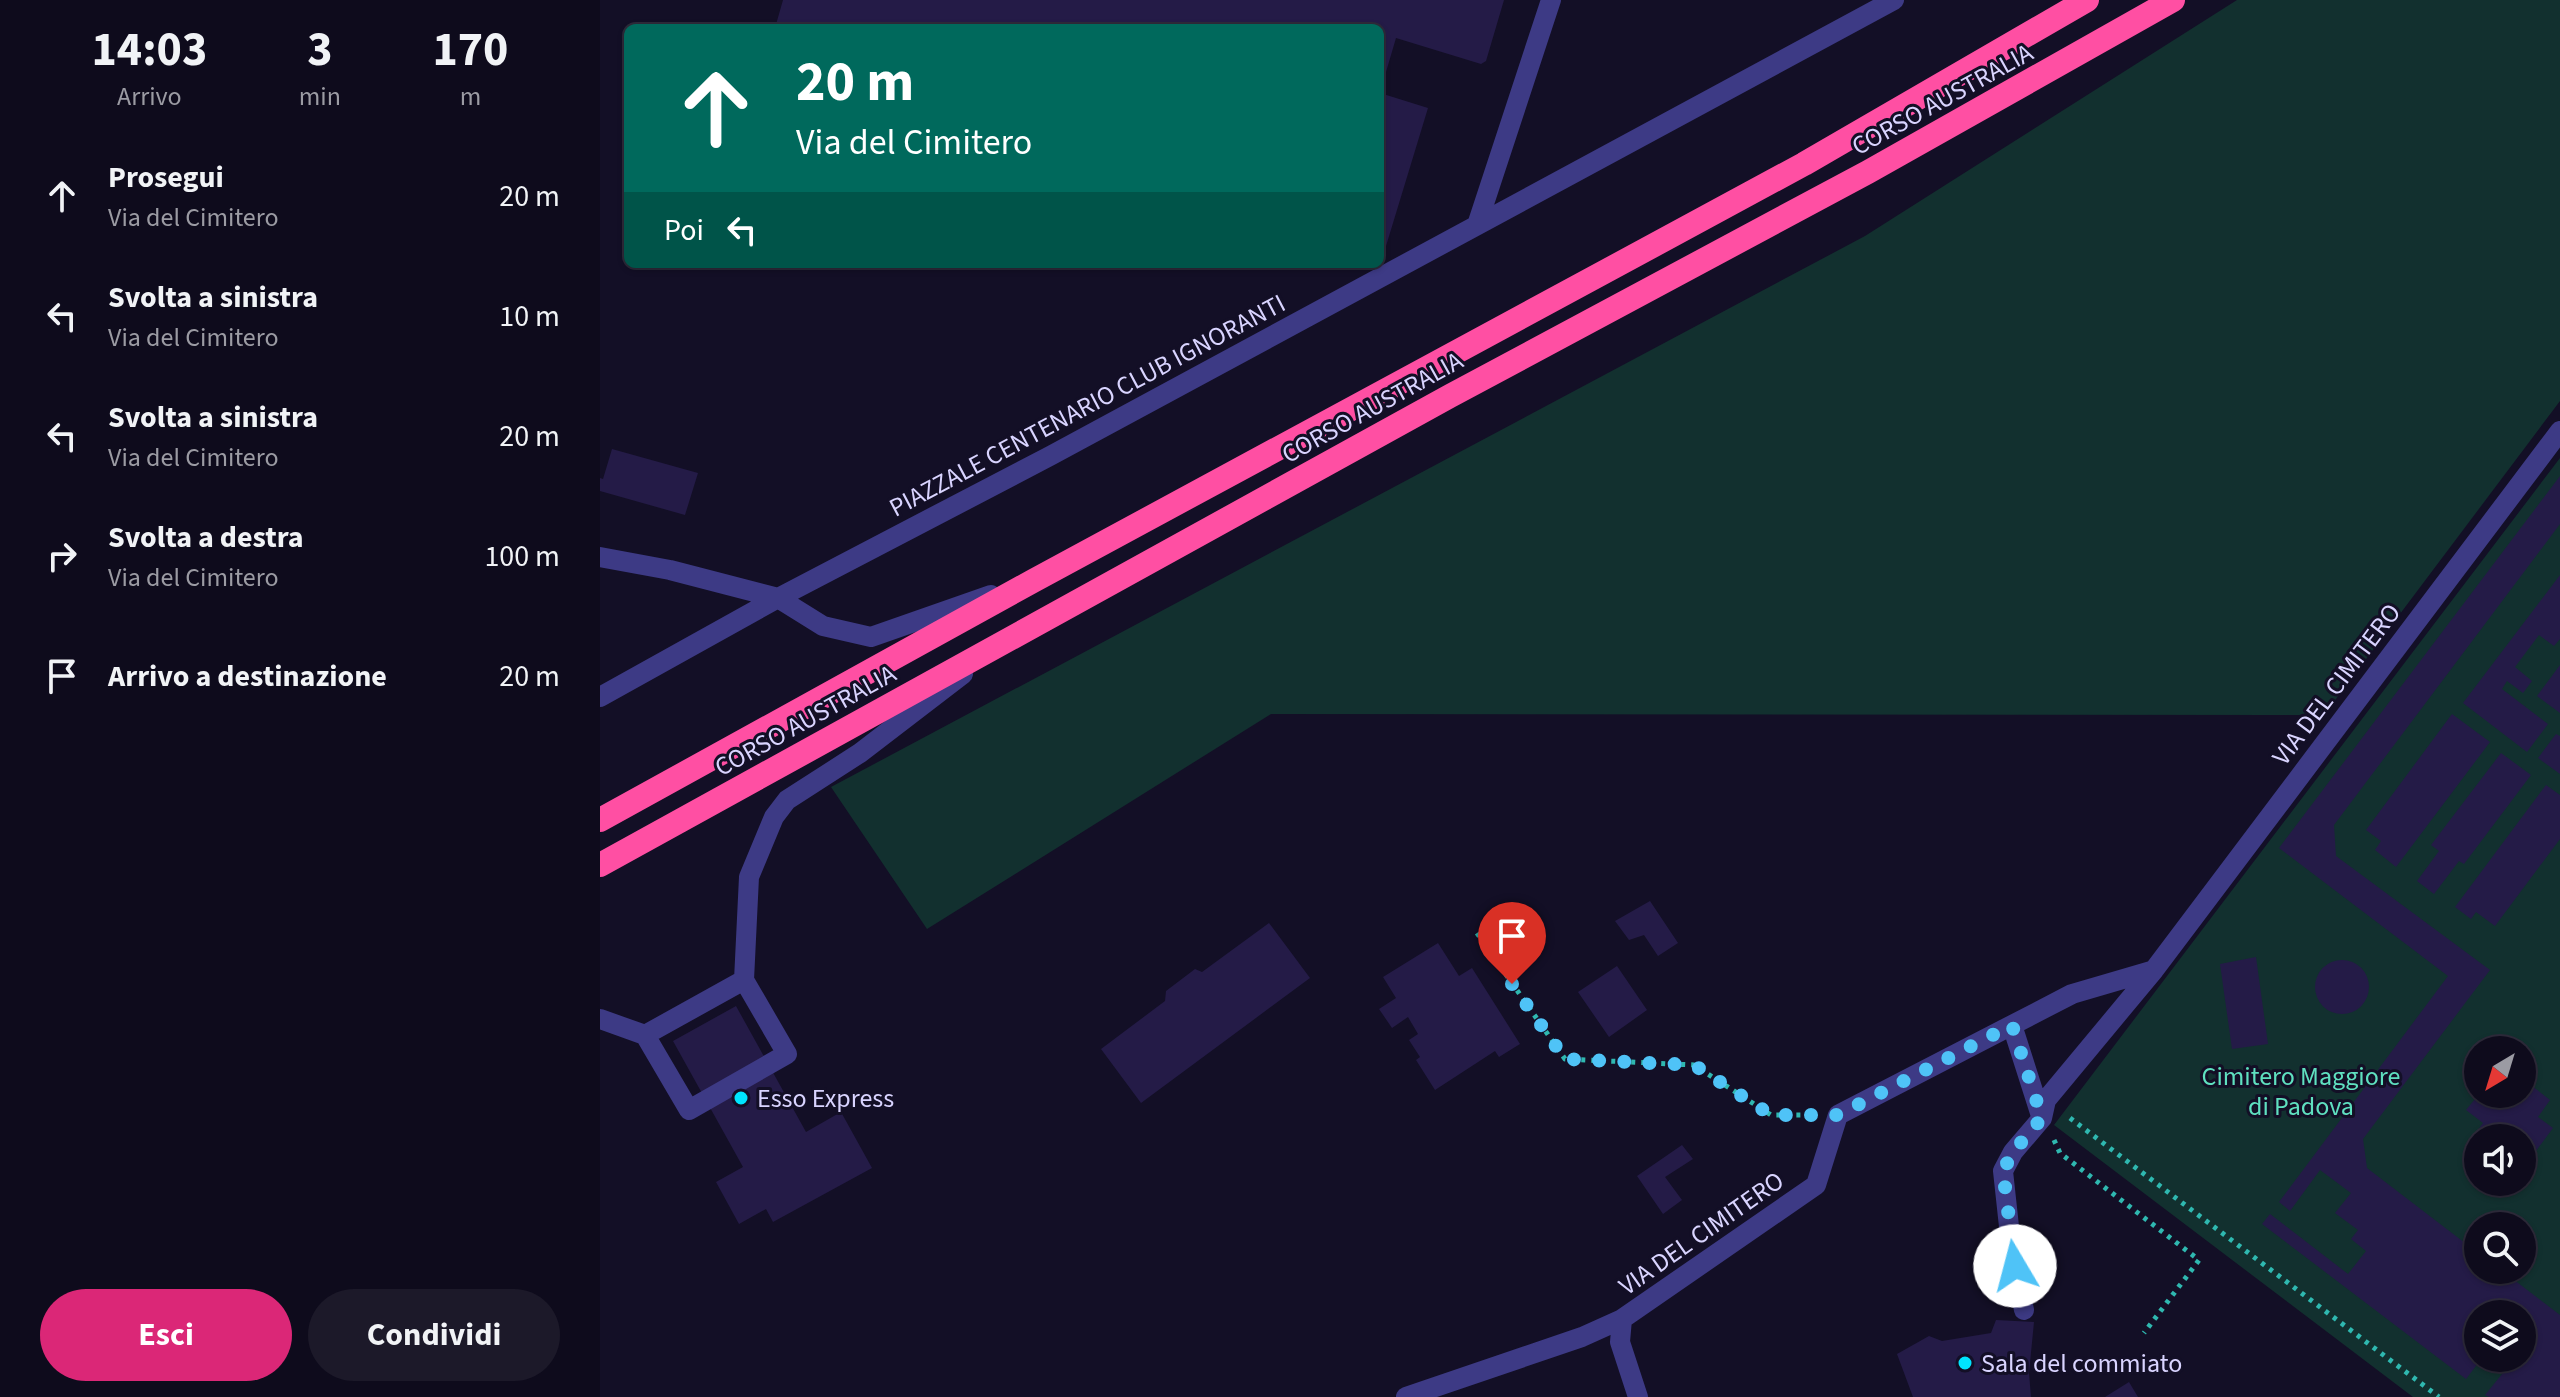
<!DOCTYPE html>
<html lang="it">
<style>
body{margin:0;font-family:"Source Sans 3",sans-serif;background:#1c1929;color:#f1f3f6;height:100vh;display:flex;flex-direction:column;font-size:30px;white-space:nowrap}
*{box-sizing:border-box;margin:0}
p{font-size:26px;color:#9b9ba3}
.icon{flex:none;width:44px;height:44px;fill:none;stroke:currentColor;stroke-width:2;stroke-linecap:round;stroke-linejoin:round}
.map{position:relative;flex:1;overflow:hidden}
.side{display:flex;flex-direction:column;background:#0e0b1c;width:600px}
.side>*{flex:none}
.guide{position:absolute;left:24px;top:24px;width:760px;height:244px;border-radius:12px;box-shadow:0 2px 6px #0004,0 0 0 2px #2e2b3b;background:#00695c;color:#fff;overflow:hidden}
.needle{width:52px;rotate:218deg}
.fabs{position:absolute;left:1864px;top:1036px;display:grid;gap:16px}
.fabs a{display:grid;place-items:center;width:72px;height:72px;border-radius:50%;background:#0e0b1c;box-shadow:0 2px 6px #0004,0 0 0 2px #2e2b3b;font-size:40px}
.pin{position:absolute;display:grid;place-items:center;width:68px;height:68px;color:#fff;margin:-82px -34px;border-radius:50% 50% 50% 0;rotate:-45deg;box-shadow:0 0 8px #0007}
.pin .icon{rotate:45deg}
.me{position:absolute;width:88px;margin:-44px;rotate:352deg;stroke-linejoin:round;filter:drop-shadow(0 0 6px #0008)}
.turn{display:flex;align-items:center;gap:28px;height:168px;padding:0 40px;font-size:36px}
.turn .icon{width:104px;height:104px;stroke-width:2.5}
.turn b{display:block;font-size:56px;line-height:68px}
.then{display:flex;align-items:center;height:76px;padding:0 40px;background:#0003;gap:16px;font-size:30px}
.eta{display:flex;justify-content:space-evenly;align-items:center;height:136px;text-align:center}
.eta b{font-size:48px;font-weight:700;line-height:56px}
.cta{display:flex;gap:16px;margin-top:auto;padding:16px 40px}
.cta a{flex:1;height:92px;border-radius:48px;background:#db2777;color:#fff;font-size:32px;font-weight:700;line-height:92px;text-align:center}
.cta a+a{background:#1c1929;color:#f1f3f6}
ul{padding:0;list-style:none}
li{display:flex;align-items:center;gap:24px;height:120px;padding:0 40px}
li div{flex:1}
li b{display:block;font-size:30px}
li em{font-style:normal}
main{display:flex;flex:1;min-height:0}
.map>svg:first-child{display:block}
</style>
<main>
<section class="side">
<div class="eta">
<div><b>14:03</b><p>Arrivo</p></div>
<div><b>3</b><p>min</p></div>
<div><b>170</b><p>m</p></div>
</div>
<ul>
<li><svg class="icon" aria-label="ahead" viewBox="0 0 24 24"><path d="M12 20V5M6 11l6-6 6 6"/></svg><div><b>Prosegui</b><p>Via del Cimitero</p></div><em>20 m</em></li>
<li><svg class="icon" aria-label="left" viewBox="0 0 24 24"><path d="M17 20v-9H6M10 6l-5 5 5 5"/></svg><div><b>Svolta a sinistra</b><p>Via del Cimitero</p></div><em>10 m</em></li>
<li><svg class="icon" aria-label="left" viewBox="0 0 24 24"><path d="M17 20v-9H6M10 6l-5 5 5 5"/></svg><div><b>Svolta a sinistra</b><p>Via del Cimitero</p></div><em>20 m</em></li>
<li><svg class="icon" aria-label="right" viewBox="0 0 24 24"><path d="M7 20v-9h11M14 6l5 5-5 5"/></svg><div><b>Svolta a destra</b><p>Via del Cimitero</p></div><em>100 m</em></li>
<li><svg class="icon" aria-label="arrive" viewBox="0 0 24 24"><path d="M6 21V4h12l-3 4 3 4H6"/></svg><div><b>Arrivo a destinazione</b></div><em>20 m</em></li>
</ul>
<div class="cta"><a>Esci</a><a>Condividi</a></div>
</section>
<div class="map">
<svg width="1960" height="1397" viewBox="0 0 1960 1397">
<rect width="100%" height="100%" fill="#130f26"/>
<path fill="#12302f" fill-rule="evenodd" d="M 1637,0 L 1960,0 L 1960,401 L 1724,715 L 671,714 L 327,929 L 231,787 L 1265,236 Z
M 1960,458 L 1960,1397 L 1813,1397 L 1454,1125 ZM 1878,1050 L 1922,1050 L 1922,1094 L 1878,1094 ZM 1878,1138 L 1922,1138 L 1922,1182 L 1878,1182 ZM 1878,1226 L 1922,1226 L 1922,1270 L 1878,1270 ZM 1878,1314 L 1922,1314 L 1922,1358 L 1878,1358 Z"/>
<path fill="#241b47" d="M 183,0 L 904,0 L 886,61 L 881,64 L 796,38 L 781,89 L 780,28 L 175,28 Z
M 780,93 L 828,108 L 786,246 L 780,245 Z
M 12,449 L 98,473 L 85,515 L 0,491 L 0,478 L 3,479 Z
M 1960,476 L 1960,524 L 1734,825 L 1736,856 L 1890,970 L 1763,1139 L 1767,1168 L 1878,1253 L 1878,1270 L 1901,1270 L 1960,1315 L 1960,1397 L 1889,1397 L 1885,1395 L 1911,1363 L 1904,1358 L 1922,1358 L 1922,1314 L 1878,1314 L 1878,1358 L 1882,1358 L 1866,1379 L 1662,1224 L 1670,1214 L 1748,1274 L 1766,1251 L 1751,1239 L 1758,1230 L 1735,1213 L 1751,1193 L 1720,1170 L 1690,1211 L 1679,1202 L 1848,976 L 1679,848 Z
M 1960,575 L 1960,639 L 1954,646 L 1939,635 L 1915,667 L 1932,681 L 1923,693 L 1907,681 L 1902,689 L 1948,724 L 1927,752 L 1863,703 Z
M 1960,665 L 1960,713 L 1937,696 Z
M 1852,714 L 1890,742 L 1796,867 L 1775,850 L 1781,841 L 1766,830 Z
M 1956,734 L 1960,736 L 1960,774 L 1938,758 Z
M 1901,753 L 1931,775 L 1864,864 L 1859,861 L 1834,894 L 1817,881 L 1839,851 L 1831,845 Z
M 1946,785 L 1960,795 L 1960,839 L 1895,926 L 1876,912 L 1871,919 L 1855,907 Z
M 1050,901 L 1078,943 L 1058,956 L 1044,935 L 1029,940 L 1015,921 Z
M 669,923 L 710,978 L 541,1103 L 501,1049 L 565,1001 L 566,991 L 595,969 L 602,972 Z
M 838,943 L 859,976 L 872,968 L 920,1044 L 899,1057 L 895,1051 L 835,1090 L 816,1060 L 820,1057 L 809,1040 L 818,1034 L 808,1017 L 792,1028 L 779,1009 L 796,998 L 783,977 Z
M 1656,957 L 1668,1044 L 1632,1049 L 1620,964 Z
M1715 987a27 27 0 1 1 54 0a27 27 0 1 1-54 0Z
M 1017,966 L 1047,1010 L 1009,1037 L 978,992 Z
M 136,1006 L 206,1132 L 241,1112 L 272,1168 L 173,1222 L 166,1209 L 139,1224 L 116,1182 L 143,1167 L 73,1041 Z
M 1922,1078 L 1950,1100 L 1938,1117 L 1953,1128 L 1930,1159 L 1922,1153 L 1922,1138 L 1878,1138 L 1878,1144 L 1871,1139 L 1883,1123 L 1866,1110 L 1879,1094 L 1922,1094 Z
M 1082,1145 L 1093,1159 L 1065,1177 L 1082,1200 L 1063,1214 L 1037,1176 Z
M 1396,1320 L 1434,1322 L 1429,1373 L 1431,1397 L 1313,1397 L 1297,1354 L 1329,1336 L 1342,1341 L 1391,1333 Z
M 1529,1382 L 1538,1397 L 1505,1397 Z"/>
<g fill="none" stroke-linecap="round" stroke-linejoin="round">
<path stroke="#2fb8b0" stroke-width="5" stroke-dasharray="4 6" stroke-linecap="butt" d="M 877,933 L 965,1059 L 1094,1065 L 1171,1115 L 1213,1115
M 1470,1118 L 1839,1397
M 1454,1140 L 1460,1153 L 1599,1260 L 1544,1333"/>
<path stroke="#3d3a85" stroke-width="20" d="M 877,225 L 951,0
M 0,557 L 70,570 L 178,598 L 223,626 L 271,637 L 391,595
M 0,697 L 178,598 L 450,456 L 1294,0
M 0,1019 L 45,1035 L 89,1110 L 187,1054 L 144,980
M 1412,1025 L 1441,1116
M 45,1035 L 144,980 L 149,877 L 174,817 L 187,800 L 260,753 L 363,674
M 1424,1310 L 1411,1245 L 1403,1171 L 1413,1152 L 1442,1118 L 1446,1100 L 1554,970 L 1960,431
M 806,1397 L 982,1337 L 1022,1319
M 1038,1397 L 1020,1342 L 1022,1319 L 1216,1185 L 1238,1115 L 1472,994 L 1554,970"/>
<path stroke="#ff4fa3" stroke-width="24" d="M 0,820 L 433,581 L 1204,164 L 1487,0
M 0,865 L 850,396 L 1268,172 L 1573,0"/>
</g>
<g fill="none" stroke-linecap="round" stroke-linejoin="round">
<path stroke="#4fc3f7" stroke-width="14" stroke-dasharray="0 25.2" d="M 912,984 L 965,1059 L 1094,1065 L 1171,1115 L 1238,1115 L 1412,1025 L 1442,1118 L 1413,1152 L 1403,1171 L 1415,1266"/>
</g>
<g fill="#00e5ff" stroke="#130f26" stroke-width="3">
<circle cx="141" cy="1098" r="8"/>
<circle cx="1365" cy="1363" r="8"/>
</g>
<g text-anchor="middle" stroke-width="6" stroke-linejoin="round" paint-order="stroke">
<g font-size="26" fill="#d9d4ff" stroke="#130f26">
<text transform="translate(1342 99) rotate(-29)" y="9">CORSO AUSTRALIA</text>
<text transform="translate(487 405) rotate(-28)" y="9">PIAZZALE CENTENARIO CLUB IGNORANTI</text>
<text transform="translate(772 407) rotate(-29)" y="9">CORSO AUSTRALIA</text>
<text transform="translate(1736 684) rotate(-53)" y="9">VIA DEL CIMITERO</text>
<text transform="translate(205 720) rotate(-29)" y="9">CORSO AUSTRALIA</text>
<text transform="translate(1101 1233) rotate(-35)" y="9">VIA DEL CIMITERO</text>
</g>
<g font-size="26" fill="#5fe0c0" stroke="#130f26">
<text x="1701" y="1085">Cimitero Maggiore<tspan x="1701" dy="30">di Padova</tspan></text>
</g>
<g font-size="26" fill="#d9d4ff" stroke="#130f26" text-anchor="start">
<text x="157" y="1107">Esso Express</text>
<text x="1381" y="1372">Sala del commiato</text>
</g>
</g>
</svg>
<div class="fabs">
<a><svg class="needle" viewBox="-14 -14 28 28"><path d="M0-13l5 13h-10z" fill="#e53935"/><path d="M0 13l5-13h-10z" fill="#9b9ba3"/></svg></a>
<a><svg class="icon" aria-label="sound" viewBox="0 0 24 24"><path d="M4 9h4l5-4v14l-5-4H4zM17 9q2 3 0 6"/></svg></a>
<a><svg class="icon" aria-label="search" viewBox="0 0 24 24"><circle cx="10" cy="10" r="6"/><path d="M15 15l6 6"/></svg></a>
<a><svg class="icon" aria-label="layers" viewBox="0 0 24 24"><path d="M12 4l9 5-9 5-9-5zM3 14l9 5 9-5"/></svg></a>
</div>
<div class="pin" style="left:912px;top:984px;background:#d93025"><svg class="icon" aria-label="arrive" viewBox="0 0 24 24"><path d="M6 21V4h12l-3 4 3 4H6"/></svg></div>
<svg class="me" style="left:1415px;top:1266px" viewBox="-20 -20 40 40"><circle r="19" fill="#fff"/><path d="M0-13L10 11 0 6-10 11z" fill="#4fc3f7"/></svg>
<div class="guide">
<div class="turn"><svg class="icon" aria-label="ahead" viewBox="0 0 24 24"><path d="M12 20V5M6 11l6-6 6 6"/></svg><div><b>20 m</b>Via del Cimitero</div></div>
<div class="then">Poi<svg class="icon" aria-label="left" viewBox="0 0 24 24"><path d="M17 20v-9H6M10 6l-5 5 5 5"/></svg></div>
</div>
</div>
</main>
